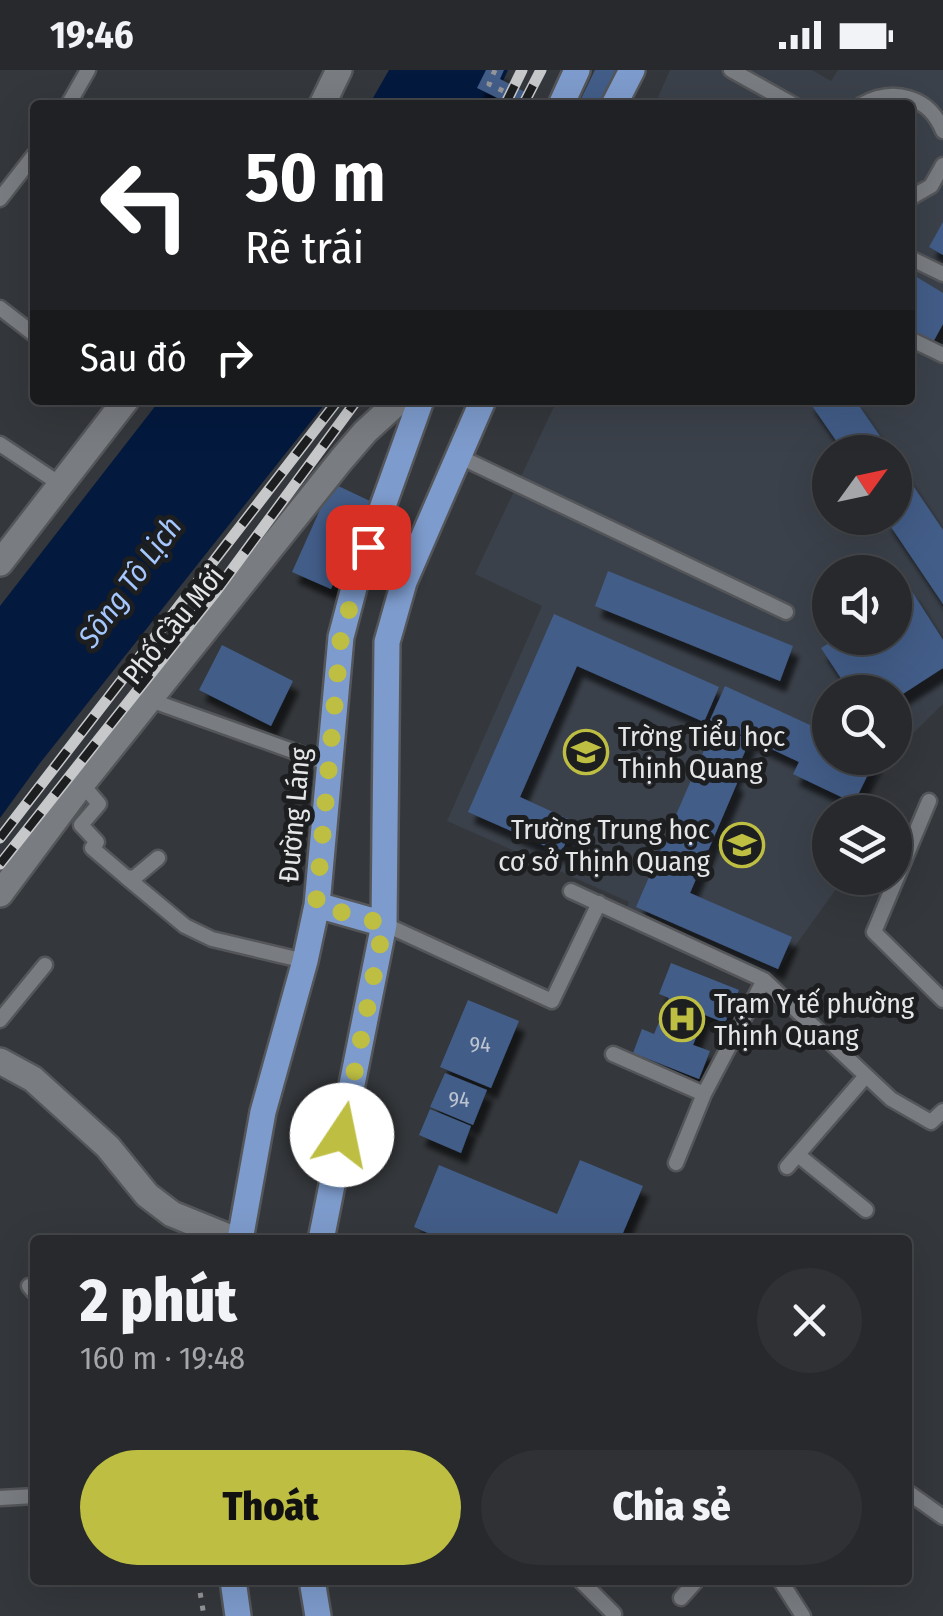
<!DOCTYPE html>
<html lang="vi">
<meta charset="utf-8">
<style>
body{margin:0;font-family:"Fira Sans Condensed",sans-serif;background:#2f3134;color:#f1f3f6;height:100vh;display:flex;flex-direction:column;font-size:38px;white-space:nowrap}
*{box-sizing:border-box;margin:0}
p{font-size:32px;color:#a4a6a9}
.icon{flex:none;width:55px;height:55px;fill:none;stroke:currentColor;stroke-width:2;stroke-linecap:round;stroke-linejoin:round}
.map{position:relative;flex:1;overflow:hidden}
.drawer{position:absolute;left:30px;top:1165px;width:882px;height:350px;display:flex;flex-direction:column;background:#27292c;border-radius:10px;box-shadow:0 10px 40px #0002,0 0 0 2px #434548}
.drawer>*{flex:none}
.banner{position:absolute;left:30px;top:30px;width:885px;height:305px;border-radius:10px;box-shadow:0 10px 40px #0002,0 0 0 2px #434548;background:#202124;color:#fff;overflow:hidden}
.needle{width:65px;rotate:57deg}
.buttons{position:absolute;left:812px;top:365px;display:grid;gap:20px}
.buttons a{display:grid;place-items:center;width:100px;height:100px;border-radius:50%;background:#27292c;box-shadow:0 10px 40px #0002,0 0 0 2px #434548;font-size:50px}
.pin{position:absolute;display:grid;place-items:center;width:85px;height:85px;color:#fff;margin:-42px;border-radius:20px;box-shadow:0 5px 15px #0006}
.me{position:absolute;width:110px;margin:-55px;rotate:11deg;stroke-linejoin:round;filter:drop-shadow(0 0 8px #0008)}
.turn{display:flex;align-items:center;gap:35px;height:210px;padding:0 50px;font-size:45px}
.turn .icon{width:130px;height:130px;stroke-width:2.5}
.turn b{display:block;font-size:70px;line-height:85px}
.then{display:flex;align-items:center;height:95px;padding:0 50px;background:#0003;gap:20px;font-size:38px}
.round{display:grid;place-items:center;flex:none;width:105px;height:105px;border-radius:52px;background:#2f3134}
.overview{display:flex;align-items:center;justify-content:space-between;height:170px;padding:0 50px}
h1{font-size:60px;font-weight:800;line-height:75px}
.primary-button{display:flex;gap:20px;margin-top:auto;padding:20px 50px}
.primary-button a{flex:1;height:115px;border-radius:60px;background:#bebf42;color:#111;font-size:40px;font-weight:800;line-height:115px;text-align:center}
.primary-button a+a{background:#2f3134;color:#f1f3f6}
.status{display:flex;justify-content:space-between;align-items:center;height:70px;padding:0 50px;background:#27292c;direction:ltr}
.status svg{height:28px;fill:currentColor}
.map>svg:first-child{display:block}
</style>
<div class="status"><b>19:46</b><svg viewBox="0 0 49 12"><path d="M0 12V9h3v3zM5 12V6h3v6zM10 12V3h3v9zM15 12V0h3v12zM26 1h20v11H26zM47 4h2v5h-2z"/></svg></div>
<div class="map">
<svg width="943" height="1546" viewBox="0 0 943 1546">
<defs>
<filter id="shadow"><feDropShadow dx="6" dy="11" stdDeviation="2.5" flood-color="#0009"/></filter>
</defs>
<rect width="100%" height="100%" fill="#34373b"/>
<path fill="#3b414a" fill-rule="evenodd" d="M 670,0 L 812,0 L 831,11 L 838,0 L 943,0 L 943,281 L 910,266 L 910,35 L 673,35 L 658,27 Z
M 910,276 L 943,292 L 943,634 L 895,681 L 895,622 L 830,622 L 830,688 L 890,688 L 854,742 L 830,742 L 830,808 L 844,808 L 773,907 L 626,841 L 629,832 L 447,751 L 542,536 L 475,504 L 557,330 L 910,330 ZM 830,382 L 895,382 L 895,448 L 830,448 ZM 830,502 L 895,502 L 895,568 L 830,568 Z"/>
<path fill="#03193e" d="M 389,0 L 508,0 L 492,35 L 369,35 Z
M 160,330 L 328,330 L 40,693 L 0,748 L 0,536 Z"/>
<path fill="#425d88" filter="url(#shadow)" d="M 486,0 L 504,0 L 500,9 L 525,22 L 519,35 L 512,35 L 477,18 Z
M 595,0 L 621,0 L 604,35 L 578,35 Z
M 943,152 L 943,185 L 929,177 Z
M 910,203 L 943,223 L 943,254 L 932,274 L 910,261 Z
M 808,330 L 855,330 L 891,382 L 844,382 Z
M 895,389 L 943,460 L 943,534 L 885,448 L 895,448 Z
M 332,413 L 370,431 L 331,519 L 292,502 Z
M 608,501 L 793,576 L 780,611 L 595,536 Z
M 911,520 L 943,570 L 943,598 L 895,629 L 895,622 L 850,622 L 821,578 L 837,568 L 895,568 L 895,530 Z
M 554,544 L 719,617 L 704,652 L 577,596 L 520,727 L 575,752 L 561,783 L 468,742 Z
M 222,575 L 293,611 L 271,656 L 199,620 Z
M 725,616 L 810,655 L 812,651 L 830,660 L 830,688 L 876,688 L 854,733 L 793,704 L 799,692 L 710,650 Z
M 715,655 L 750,670 L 733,709 L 738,711 L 690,823 L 792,867 L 778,899 L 636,837 Z
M 671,893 L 739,920 L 725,953 L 705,945 L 693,975 L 710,981 L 699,1009 L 633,983 L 642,959 L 654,964 L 669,928 L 659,924 Z
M 468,930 L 519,951 L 491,1018 L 440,997 Z
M 445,1003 L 487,1020 L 473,1055 L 430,1037 Z
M 430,1039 L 471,1056 L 461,1083 L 419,1065 Z
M 580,1090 L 643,1116 L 620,1170 L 435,1170 L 437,1167 L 414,1157 L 439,1095 L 557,1144 Z"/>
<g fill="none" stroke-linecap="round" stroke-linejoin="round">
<defs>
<path id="service" d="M 731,0 L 794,35
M 68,35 L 88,0
M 861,35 C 893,17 929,26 943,61
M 910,128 L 931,116 L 943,95
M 0,129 L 35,84
M 910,188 L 943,204
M 0,238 L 35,265
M 910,269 L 943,285
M 0,374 L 60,414
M 458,386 L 786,542
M 150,630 L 329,694
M 82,714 L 99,734 L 81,755 L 97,772 L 92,778 L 126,807 L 134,808 L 158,788
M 929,731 L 874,862 L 943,930
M 126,807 L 185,856 L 212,869 L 305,891
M 571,821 L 764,910 L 891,1029 L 931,1052 L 943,1041
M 384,854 L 552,931 L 599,833
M 0,950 L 45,895
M 613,984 L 704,1024
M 798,1085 L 866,1140
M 676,1093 L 704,1024 L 764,910
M 787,1097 L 865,1007
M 29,1216 L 35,1223
M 909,1423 L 943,1447
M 0,1428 L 35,1426
M 580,1510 L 614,1544 L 612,1546
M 780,1510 L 803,1546
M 681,1528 L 697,1510"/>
<path id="minor" d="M 0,991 L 33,1009 L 108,1077 L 147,1125 L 172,1144 L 236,1170"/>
<path id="secondary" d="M 322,35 L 339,0
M 0,493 L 126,330
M 0,824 L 82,714 L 341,390 L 365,362 L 400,330"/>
<path id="primary" d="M 561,35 L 577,0
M 614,35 L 632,0
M 317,835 L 384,854
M 240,1170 L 263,1042 L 305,891 L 317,835 L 341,567 L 355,514 L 421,330
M 321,1170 L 384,854 L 387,572 L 404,512 L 483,330
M 233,1510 L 238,1546
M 312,1510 L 318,1546"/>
</defs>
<use href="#service" stroke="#545659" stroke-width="19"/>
<use href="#minor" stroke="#545659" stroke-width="30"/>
<use href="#secondary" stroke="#545659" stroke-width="30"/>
<use href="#primary" stroke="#545659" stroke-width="30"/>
<path stroke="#939598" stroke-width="5" stroke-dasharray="5 8" stroke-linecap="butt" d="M 495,0 L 489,14 L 532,35
M 198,1510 L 204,1546"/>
<use href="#service" stroke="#797c80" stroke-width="14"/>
<use href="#minor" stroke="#797c80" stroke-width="25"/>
<use href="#secondary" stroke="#797c80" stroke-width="25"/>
<use href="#primary" stroke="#7d9bcc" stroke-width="25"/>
<defs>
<path id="rail" d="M 505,35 L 522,0
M 523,35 L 541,0
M 0,768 L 338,330
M 0,794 L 217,520 L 357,330"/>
</defs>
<use href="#rail" stroke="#c6c8ca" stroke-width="11"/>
<use href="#rail" stroke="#1d1e20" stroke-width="8" stroke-dasharray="22" stroke-linecap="butt"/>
</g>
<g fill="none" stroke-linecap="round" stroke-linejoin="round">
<path stroke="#bebf42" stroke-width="18" stroke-dasharray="0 32.4" d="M 342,1065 L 384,854 L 316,835 L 341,566 L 368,477"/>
</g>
<defs>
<symbol id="school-ring" viewBox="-11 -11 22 22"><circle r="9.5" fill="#1d1e20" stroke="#bebf42" stroke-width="1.5"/><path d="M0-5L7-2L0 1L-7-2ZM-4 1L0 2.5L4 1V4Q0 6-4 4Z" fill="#bebf42"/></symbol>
<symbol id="hospital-ring" viewBox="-11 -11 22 22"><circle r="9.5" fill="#1d1e20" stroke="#bebf42" stroke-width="1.5"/><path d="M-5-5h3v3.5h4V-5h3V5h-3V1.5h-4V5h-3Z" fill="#bebf42"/></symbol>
</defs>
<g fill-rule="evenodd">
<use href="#school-ring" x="561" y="657" width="50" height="50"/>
<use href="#school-ring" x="717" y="750" width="50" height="50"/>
<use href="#hospital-ring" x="657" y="924" width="50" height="50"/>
</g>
<g text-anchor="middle" stroke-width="10" stroke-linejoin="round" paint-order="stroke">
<g font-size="22" fill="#bcc4d0">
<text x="480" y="982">94</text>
<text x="459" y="1037">94</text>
</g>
<g font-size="28" fill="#e4e6e8" stroke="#1d1e20">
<text transform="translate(173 555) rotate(-51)" y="10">Phố Cầu Mới</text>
<text transform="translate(294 745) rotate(-85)" y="10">Đường Láng</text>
</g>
<g font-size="28" fill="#e4e6e8" stroke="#1d1e20" text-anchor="start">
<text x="618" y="676">Trờng Tiểu học<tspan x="618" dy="32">Thịnh Quang</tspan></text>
<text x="710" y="769" text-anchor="end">Trường Trung học<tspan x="710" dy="32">cơ sở Thịnh Quang</tspan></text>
<text x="714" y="943">Trạm Y tế phường<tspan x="714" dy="32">Thịnh Quang</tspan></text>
</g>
<g font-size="30" font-style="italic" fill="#a5c7fd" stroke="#1d1e20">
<text transform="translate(130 512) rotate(-54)" y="10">Sông Tô Lịch</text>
</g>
</g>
</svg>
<div class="buttons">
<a><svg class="needle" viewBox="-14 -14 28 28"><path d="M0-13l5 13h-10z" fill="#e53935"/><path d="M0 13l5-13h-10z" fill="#a4a6a9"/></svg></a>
<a><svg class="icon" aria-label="sound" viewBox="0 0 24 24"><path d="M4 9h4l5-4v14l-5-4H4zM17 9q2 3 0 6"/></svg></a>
<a><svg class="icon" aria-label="search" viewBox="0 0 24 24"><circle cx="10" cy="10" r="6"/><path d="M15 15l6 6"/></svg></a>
<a><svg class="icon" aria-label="layers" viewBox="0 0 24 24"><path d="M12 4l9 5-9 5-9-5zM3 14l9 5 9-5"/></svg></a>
</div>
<div class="pin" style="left:368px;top:477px;background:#d93025"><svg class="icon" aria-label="arrive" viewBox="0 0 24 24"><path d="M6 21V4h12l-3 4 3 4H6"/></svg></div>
<svg class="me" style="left:342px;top:1065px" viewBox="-20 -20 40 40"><circle r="19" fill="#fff"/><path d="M0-13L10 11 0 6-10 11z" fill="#bebf42"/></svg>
<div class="banner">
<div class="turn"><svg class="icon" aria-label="left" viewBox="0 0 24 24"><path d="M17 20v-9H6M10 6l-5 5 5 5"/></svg><div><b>50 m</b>Rẽ trái</div></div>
<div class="then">Sau đó<svg class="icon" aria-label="right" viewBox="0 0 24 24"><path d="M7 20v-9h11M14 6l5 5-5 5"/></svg></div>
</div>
<section class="drawer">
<div class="overview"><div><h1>2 phút</h1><p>160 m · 19:48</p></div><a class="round"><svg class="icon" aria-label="close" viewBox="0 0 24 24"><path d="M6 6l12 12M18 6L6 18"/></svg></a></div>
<div class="primary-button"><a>Thoát</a><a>Chia sẻ</a></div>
</section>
</div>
